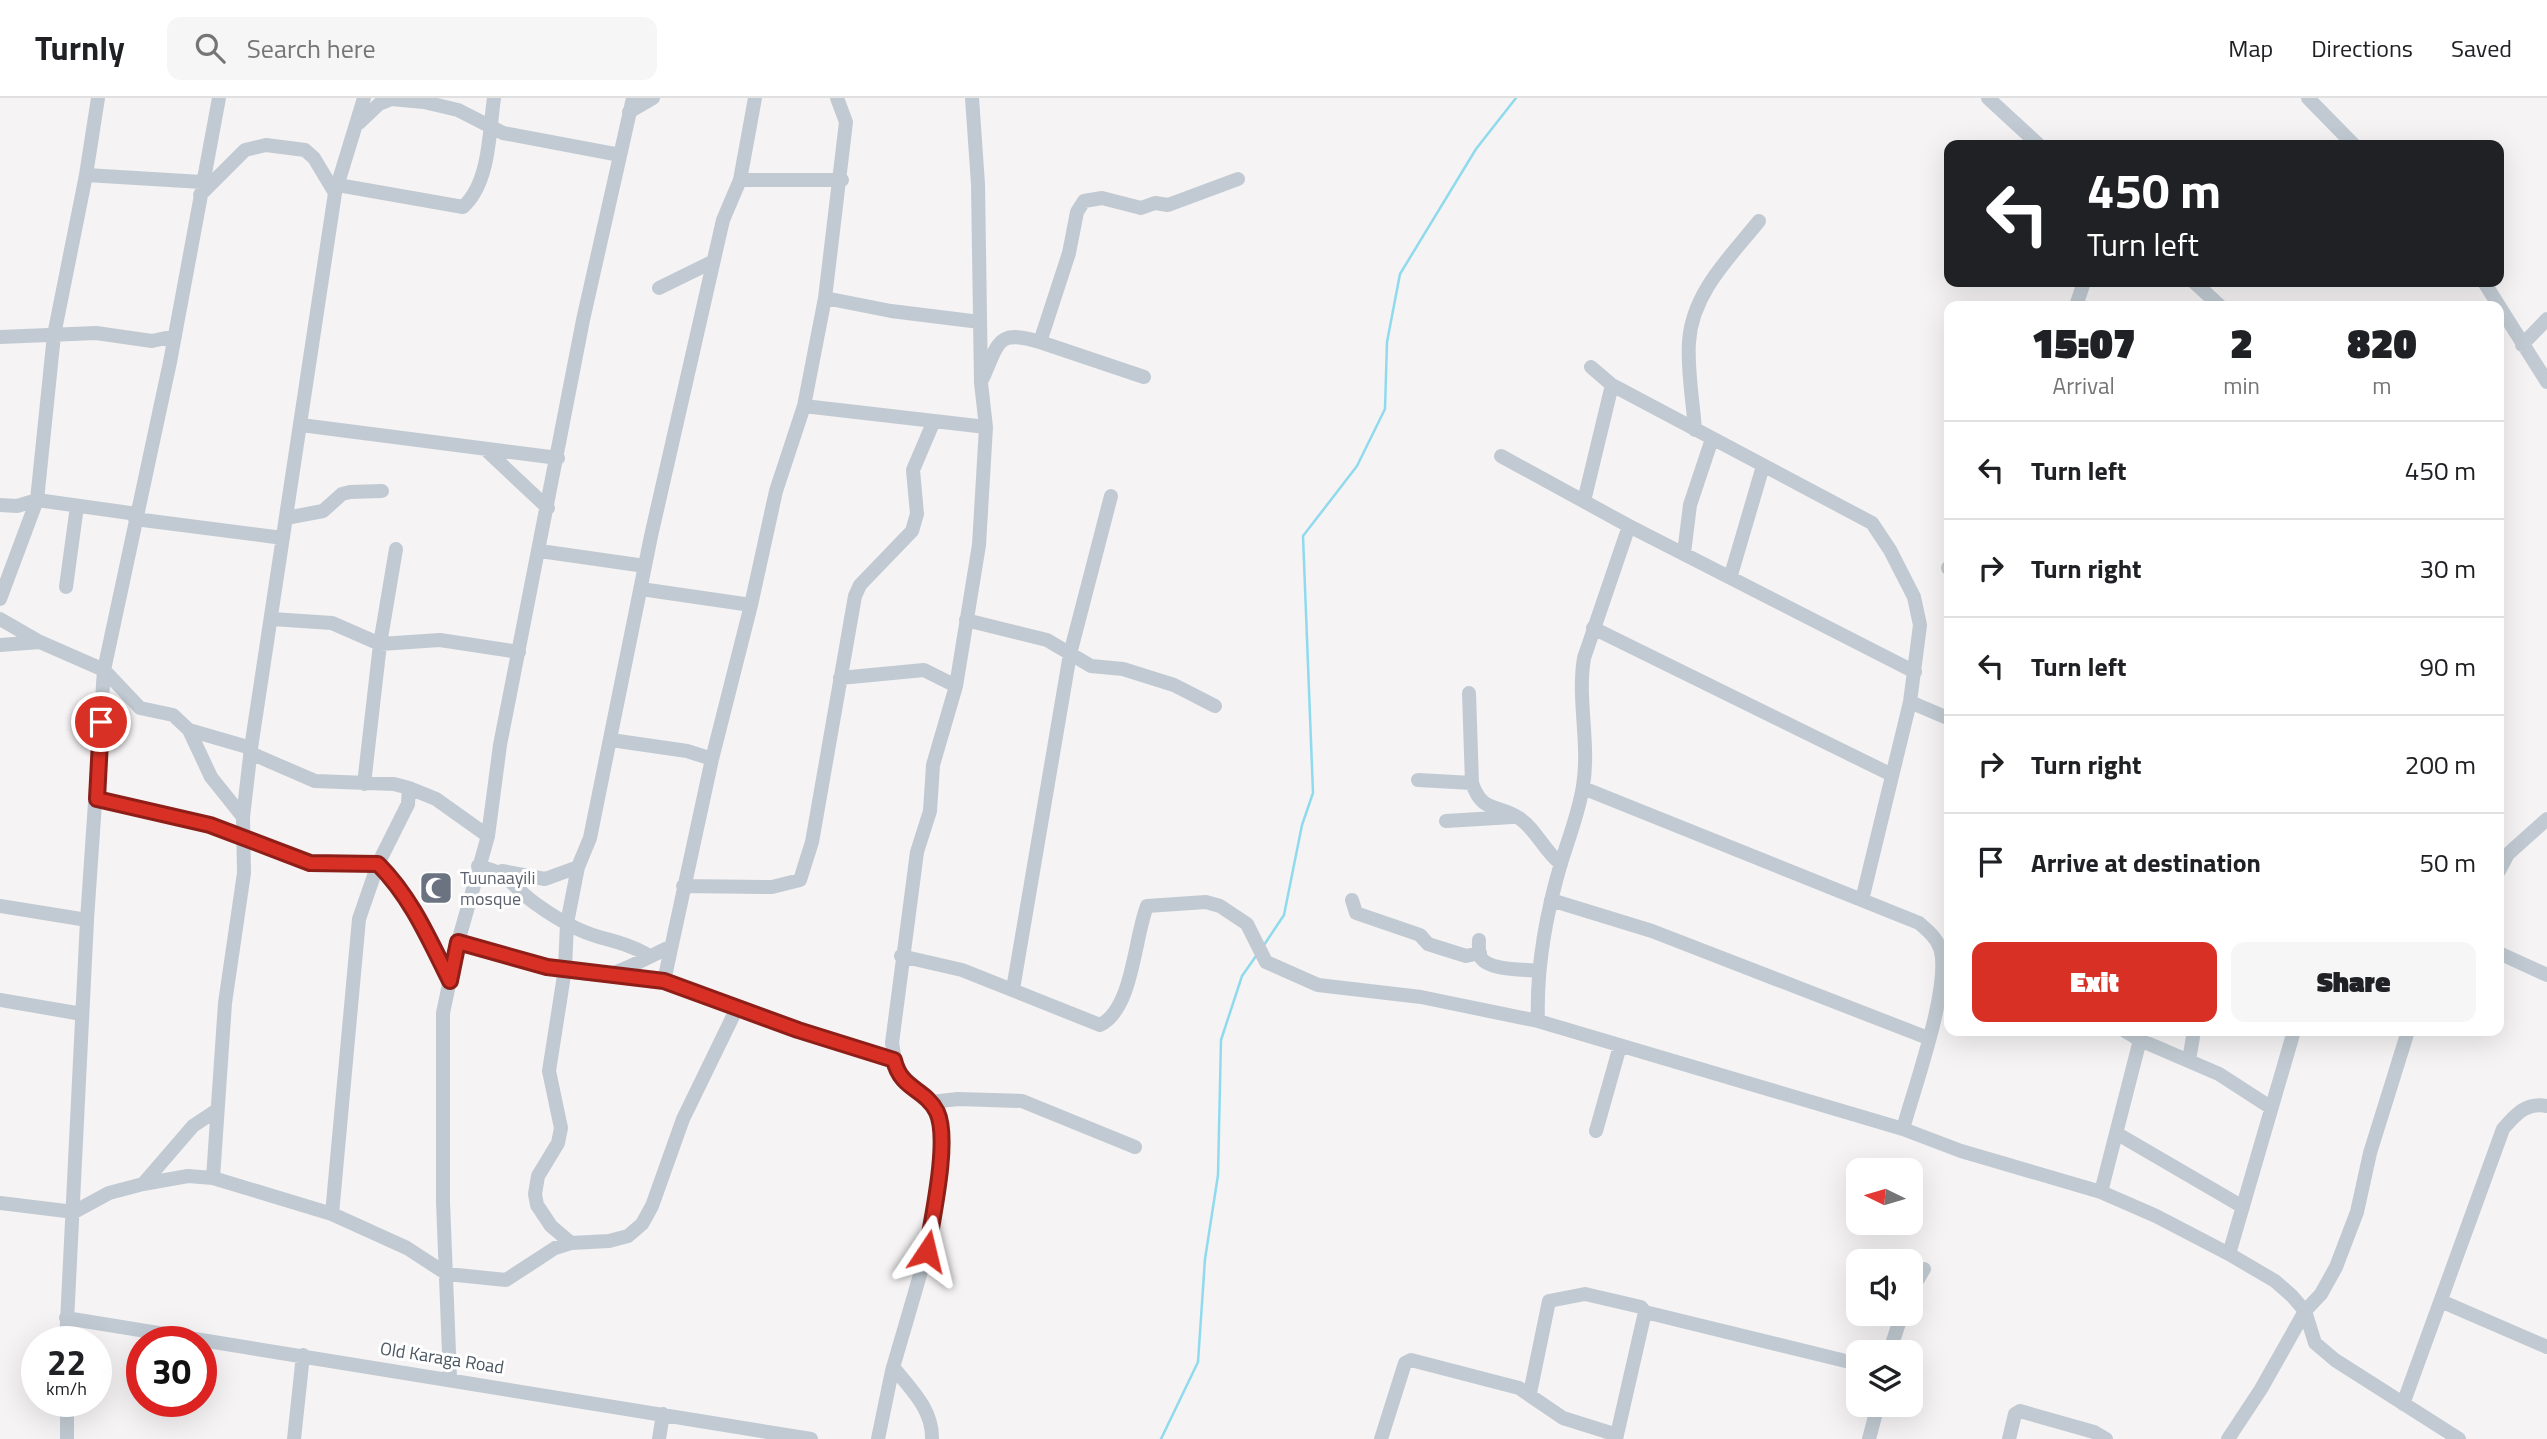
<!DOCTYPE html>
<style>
body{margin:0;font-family:"Titillium Web",sans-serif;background:#f6f6f6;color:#202124;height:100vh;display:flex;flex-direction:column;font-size:26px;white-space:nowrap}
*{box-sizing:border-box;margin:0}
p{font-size:23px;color:#757577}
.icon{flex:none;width:38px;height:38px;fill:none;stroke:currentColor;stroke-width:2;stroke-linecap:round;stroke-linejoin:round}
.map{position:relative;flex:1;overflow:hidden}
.side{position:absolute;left:1944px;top:203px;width:560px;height:735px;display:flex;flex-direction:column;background:#fff;border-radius:14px;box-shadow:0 7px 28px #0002}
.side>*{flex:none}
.top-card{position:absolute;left:1944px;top:42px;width:560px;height:147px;border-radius:14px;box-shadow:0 7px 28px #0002;background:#202124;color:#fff;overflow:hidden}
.needle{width:46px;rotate:275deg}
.buttons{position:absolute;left:1846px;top:1060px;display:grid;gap:14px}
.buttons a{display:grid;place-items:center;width:77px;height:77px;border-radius:14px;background:#fff;box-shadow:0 7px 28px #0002;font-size:35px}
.speed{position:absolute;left:21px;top:1228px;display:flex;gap:14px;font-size:35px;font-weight:700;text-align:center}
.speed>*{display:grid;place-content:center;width:91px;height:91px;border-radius:50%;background:#fff;box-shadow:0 7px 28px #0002;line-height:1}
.speed small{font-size:18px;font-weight:400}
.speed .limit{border:10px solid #d22;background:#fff;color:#111}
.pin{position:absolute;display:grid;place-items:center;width:60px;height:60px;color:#fff;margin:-30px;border:4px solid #fff;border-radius:50%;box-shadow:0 2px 7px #0007}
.me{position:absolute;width:77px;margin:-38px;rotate:10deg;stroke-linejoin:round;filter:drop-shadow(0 0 5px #0008)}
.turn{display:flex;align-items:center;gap:24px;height:147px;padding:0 28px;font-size:32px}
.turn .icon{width:91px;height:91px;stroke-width:2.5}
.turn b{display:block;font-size:49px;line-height:60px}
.eta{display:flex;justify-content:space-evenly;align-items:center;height:119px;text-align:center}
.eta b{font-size:42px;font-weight:800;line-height:49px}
.cta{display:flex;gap:14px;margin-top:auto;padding:14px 28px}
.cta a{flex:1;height:80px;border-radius:14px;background:#d93025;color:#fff;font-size:28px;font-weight:800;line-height:80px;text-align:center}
.cta a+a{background:#f6f6f6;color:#202124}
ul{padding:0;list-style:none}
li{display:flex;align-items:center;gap:21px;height:98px;padding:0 28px;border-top:2px solid #e0e0e0}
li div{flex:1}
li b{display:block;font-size:26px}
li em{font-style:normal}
header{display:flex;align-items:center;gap:42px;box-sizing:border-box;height:98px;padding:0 35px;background:#fff;border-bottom:2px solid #e0e0e0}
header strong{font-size:33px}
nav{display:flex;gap:38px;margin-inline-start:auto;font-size:24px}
.search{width:490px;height:63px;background:#f6f6f6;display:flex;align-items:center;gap:18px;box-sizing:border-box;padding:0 24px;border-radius:14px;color:#757577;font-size:26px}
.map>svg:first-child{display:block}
</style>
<header>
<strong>Turnly</strong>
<div class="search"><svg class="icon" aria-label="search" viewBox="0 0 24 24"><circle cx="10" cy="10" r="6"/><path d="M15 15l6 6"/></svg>Search here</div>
<nav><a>Map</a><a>Directions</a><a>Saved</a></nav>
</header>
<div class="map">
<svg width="2547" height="1341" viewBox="0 0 2547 1341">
<rect width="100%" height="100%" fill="#f5f3f3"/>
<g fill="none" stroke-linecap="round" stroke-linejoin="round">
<path stroke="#90daee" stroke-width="2.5" d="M 1264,847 L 1284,817 L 1302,727 L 1313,695 L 1303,438 L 1357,368 L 1385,311 L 1387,244 L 1400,176 L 1476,51 L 1516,0
M 1161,1341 L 1198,1264 L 1205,1161 L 1218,1077 L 1221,942 L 1242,878 L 1256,858"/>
<path stroke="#c1cad2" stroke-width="14" d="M 364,0 L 335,95 L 251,650 L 243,719 L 244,775 L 225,905 L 213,1080 L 332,1116 L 407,1150 L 447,1176 L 506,1182 L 555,1150 L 571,1145 L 609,1143 L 628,1138 L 642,1126 L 652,1108 L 683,1021 L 737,910
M 1988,0 L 2039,47
M 2308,0 L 2354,47
M 629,14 L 653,0
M 359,25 L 379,6 L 391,1 L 424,4 L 458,12 L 503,35 L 620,57
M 86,77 L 98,0
M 740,82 L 755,0
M 338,87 L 463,109 C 490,85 489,34 494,0
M 200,97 L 245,52 L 266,47 L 305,52 L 314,60 L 335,95
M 2194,184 L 2220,208
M 2484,184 L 2547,284
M 659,190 L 712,164
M 825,200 L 891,213 L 980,224
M 2076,208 L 2084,184
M 0,239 L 96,235 L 152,243 L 175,238
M 1040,244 L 1144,279
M 2522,247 L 2547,221
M 1591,269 L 1612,287 L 1872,425 L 1890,452 L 1914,499 L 1920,527 L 1910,604 L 1862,802
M 983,280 C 999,244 997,231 1040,244 L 1069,155 L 1077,114 L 1084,103 L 1102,100 L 1141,110 L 1155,105 L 1168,107 L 1238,81
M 804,308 L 986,329
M 301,327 L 558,360
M 1695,332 C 1693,303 1687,272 1689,244 C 1692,195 1730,159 1759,123
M 485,351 L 548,410
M 1501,358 L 1629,428 L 1915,574
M 1584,403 L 1612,287
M 0,407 L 17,408 L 37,402 L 137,416
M 286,420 L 323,413 L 342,396 L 350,394 L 382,393
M 135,421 L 283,440
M 1629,428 L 1584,560 C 1577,602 1590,645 1583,688 C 1579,714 1569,739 1561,765 C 1546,816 1536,869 1538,923 L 1903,1031 L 1961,1053 L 2101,1094 L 2156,1118 L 2229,1156 L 2275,1183 L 2292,1198 L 2305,1213 L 2315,1245 L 2335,1262 L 2459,1341
M 540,453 L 645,468
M 1684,455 L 1690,407 L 1712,341
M 1948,470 L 1950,471
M 1731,477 L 1763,368
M 66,489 L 77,408
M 641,491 L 751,507
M 0,501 L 37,402 L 54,237 L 86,77 L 202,84
M 0,521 L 40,544 L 104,572 L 140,610 L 173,617 L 189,632 L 251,650
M 272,521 L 332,525 L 380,546 L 440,542 L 519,554
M 966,522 L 1047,542 L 1091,568 L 1123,571 L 1174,587 L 1215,608
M 1593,530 L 1892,677
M 0,547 L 40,544
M 840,580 L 924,572 L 956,588
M 1469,595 L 1472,685
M 1910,604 L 1950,621
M 189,632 L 211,679 L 243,719
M 611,642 L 687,653 L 712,661
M 250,655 L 315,683 L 394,686 L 409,690 L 436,701 L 488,738
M 1418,682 L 1472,685 C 1482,715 1497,706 1519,720 C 1536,731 1544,753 1561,766
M 364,686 L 380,546 L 396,451
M 1583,690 L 1919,825 C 1927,832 1936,839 1940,850 C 1952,886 1914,990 1903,1031
M 97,701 L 210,727 L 310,765 L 378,766 C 411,799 429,841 450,883
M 1446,723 L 1512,719
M 478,768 C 513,776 510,788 536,806 C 554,819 578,833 599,839 C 618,844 633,848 650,858
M 502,773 L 545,781 L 578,769
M 2499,773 L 2508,756 L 2547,721
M 683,788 L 772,789 L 800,782 L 812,744 L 855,498 L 860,487 L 912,433 L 917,416 L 913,372 L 933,325
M 1352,802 L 1356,815 L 1420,837 L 1428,846 L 1466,858 L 1480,855
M 1551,802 L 1652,833 L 1928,940
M 0,808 L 87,822
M 1479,842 C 1479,847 1478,855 1481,860 C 1490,873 1525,871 1539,873
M 458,844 C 491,854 585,885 616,874 C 634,868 652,857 670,849
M 2499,855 L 2547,877
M 901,858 L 962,872 L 1100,927 C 1133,911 1134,841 1147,808 L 1206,804 L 1220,808 L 1247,826 L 1266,864 L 1318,887 L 1421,899 L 1538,923
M 614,875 L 680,888 L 787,928 L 894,962
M 664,883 L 712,661 L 751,507 L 776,393 L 804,308 L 825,200 L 846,24 L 837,0
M 1013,891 L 1070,556 L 1111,398
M 0,902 L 82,916
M 2125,933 L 2140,942 L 2143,933
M 2189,962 L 2194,933
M 931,1004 L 958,1001 L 1022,1003 L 1135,1049
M 1596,1033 L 1620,948
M 2116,1035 L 2243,1109
M 143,1086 L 193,1028 L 217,1012
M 2101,1094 L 2140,942 L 2219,976 L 2270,1009
M 0,1105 L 74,1114 L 109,1095 L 143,1086 L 188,1078 L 213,1080
M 332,1116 L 359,821 L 378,766 L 408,706 L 409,690
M 571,1145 L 551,1128 L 537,1107 L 535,1096 L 538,1078 L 558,1045 L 561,1030 L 549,973 L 565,871 L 567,825 L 578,769 L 590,740 L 651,438 L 723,122 L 740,82 L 842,82
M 2229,1156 L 2294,933
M 1911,1193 L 1924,1171
M 2443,1204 L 2547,1249
M 1645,1214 L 1858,1266
M 66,1220 L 811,1341
M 66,1244 L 87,822 L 104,572 L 170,264 L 219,0
M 1889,1255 L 1902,1216
M 893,1269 C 911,1291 933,1312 932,1341
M 450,1280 L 443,1104 L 443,915 L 458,844 L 488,738 L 500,647 L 583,222 L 633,0
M 1530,1295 L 1549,1203 L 1585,1196 L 1641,1209 L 1645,1214 L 1616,1341
M 67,1304 L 67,1341
M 2403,1306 L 2503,1031 C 2516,1016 2526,1004 2547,1008
M 294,1341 L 303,1257
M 659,1341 L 663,1316
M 878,1341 L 892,1273 L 927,1153 L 939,1081 L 941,1038 L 938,1016 L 931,1004 L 903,983 L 897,973 L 892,945 L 917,754 L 930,713 L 933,667 L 956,588 L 979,447 L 986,329 L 981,285 L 978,86 L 972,0
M 1381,1341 L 1405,1265 L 1411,1262 L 1519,1290 L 1563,1320 L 1617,1337
M 1869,1341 L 1878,1307
M 2009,1341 L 2015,1316 L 2020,1313 L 2094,1334 L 2106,1341
M 2228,1341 L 2261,1291 L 2305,1213 L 2321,1196 L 2336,1169 L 2357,1114 L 2370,1055 L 2408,933"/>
</g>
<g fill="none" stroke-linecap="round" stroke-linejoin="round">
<defs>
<path id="route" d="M 101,624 L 97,701 L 210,727 L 310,765 L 378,766 C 411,799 429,841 450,883 L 458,844 L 547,869 L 664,883 L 798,932 L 894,962 C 901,992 925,990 937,1014 C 950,1042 932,1121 927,1153"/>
</defs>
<use href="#route" stroke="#8d1f18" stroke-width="18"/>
<use href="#route" stroke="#d93025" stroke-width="12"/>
</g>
<defs>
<symbol id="mosque-square" viewBox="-11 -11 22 22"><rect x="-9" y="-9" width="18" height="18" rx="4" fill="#6b7280" stroke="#fff"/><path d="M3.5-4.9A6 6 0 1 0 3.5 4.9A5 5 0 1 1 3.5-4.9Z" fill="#fff"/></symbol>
</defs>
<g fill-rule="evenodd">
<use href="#mosque-square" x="417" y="771" width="38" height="38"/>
</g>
<g text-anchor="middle" stroke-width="6" stroke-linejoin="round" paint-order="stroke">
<g font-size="18" fill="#5b616d" stroke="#fff" text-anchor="start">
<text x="460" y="786">Tuunaayili<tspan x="460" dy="21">mosque</tspan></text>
</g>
<g font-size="18" fill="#4a5661" stroke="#fff">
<text transform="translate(442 1260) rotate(9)" y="6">Old Karaga Road</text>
</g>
</g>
</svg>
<div class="buttons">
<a><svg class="needle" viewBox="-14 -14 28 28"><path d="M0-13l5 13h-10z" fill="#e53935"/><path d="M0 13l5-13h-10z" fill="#757577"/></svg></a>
<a><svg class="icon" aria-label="sound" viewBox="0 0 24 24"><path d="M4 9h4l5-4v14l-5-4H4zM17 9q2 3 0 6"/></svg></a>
<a><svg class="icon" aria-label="layers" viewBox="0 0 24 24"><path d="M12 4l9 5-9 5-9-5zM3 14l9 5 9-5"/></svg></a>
</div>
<div class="speed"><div>22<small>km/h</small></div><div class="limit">30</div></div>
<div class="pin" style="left:101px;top:624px;background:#d93025"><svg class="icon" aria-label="arrive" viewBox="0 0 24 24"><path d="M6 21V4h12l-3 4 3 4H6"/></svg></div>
<svg class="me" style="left:927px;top:1153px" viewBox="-20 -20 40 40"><path d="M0-17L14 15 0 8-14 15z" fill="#d93025" stroke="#fff" stroke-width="4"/></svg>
<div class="top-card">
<div class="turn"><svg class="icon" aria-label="left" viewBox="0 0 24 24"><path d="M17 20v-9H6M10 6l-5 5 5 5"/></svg><div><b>450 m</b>Turn left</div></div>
</div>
<section class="side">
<div class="eta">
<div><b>15:07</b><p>Arrival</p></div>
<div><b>2</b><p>min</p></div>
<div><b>820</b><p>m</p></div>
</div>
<ul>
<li><svg class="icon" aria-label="left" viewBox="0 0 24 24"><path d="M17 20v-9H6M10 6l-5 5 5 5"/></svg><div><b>Turn left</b></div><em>450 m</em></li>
<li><svg class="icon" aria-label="right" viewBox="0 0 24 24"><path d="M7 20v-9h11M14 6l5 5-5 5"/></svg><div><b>Turn right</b></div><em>30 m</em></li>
<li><svg class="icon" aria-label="left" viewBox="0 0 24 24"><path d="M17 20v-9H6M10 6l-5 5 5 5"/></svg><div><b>Turn left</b></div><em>90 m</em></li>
<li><svg class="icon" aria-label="right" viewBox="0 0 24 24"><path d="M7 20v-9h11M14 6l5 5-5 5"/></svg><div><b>Turn right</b></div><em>200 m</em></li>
<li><svg class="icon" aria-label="arrive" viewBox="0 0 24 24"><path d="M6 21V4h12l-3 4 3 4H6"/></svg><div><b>Arrive at destination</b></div><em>50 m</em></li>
</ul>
<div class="cta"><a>Exit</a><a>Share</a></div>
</section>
</div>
